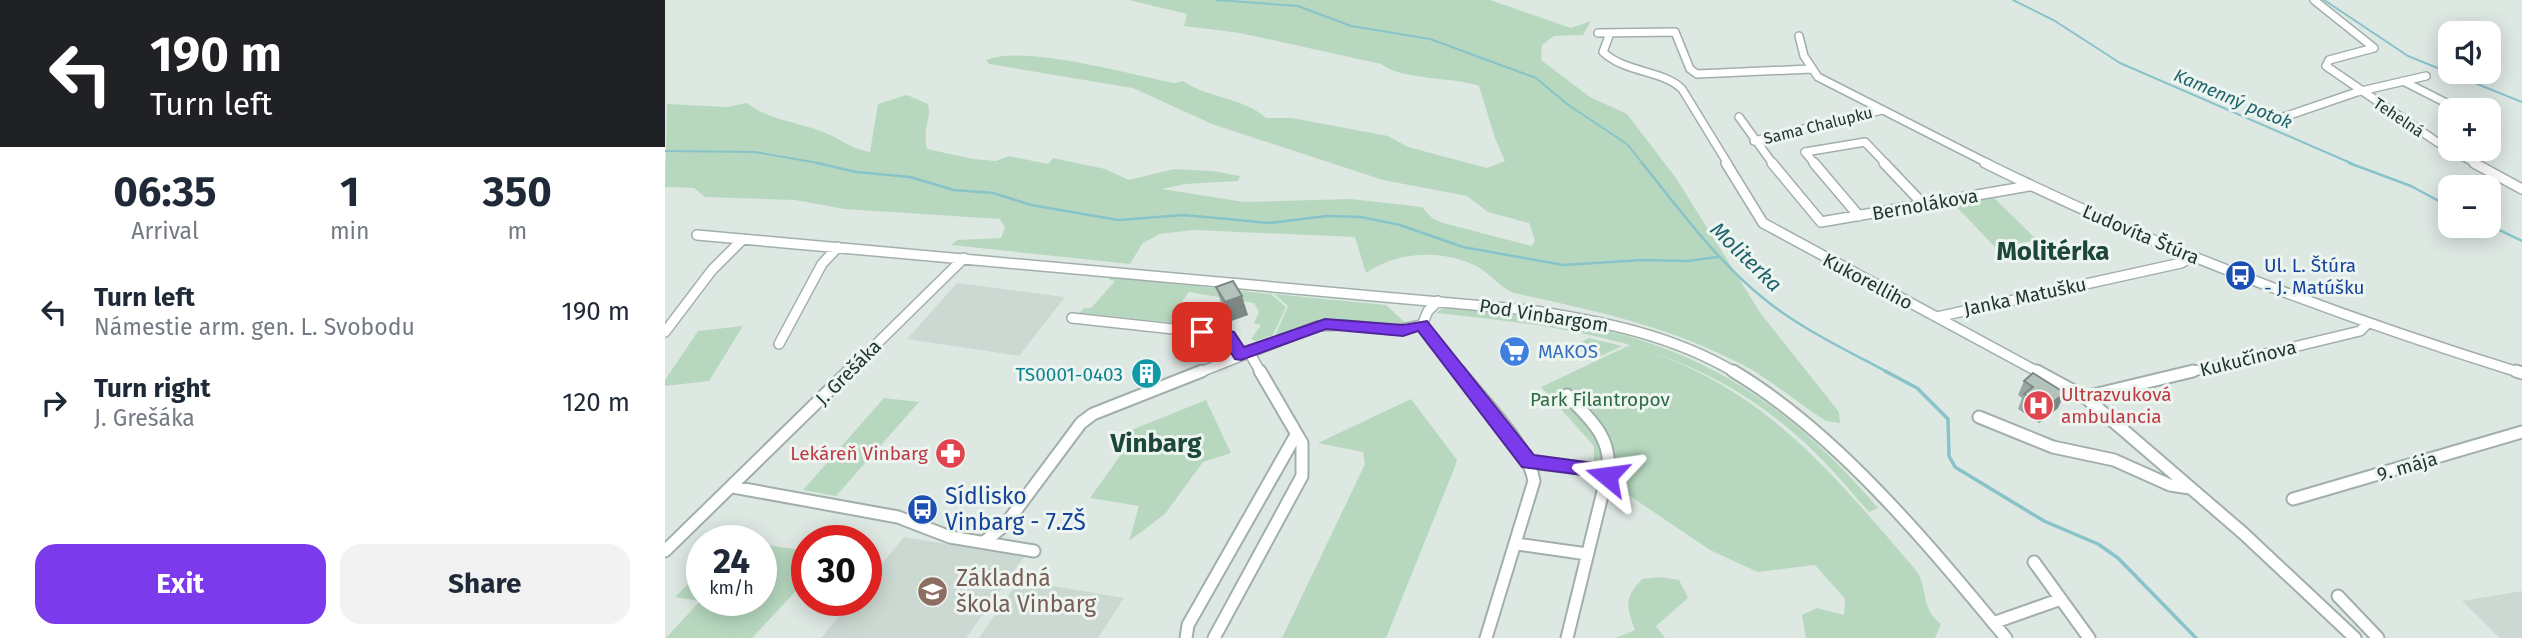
<!DOCTYPE html>
<meta charset="utf-8">
<style>
body{margin:0;font-family:"Fira Sans",sans-serif;background:#f2f2f3;color:#1f2937;height:100vh;display:flex;flex-direction:column;font-size:26px;white-space:nowrap}
*{box-sizing:border-box;margin:0}
p{font-size:23px;color:#747a83}
.icon{flex:none;width:38px;height:38px;fill:none;stroke:currentColor;stroke-width:2;stroke-linecap:round;stroke-linejoin:round}
.map{position:relative;flex:1;overflow:hidden}
.sheet{display:flex;flex-direction:column;background:#fff;width:665px}
.sheet>*{flex:none}
.guide{background:#202124;color:#fff;overflow:hidden}
.fabs{position:absolute;left:1773px;top:21px;display:grid;gap:14px}
.fabs a{display:grid;place-items:center;width:63px;height:63px;border-radius:14px;background:#fff;box-shadow:0 4px 18px #0003;font-size:35px}
.speed{position:absolute;left:21px;top:525px;display:flex;gap:14px;font-size:35px;font-weight:700;text-align:center}
.speed>*{display:grid;place-content:center;width:91px;height:91px;border-radius:50%;background:#fff;box-shadow:0 4px 18px #0003;line-height:1}
.speed small{font-size:18px;font-weight:400}
.speed .limit{border:10px solid #d22;background:#fff;color:#111}
.pin{position:absolute;display:grid;place-items:center;width:60px;height:60px;color:#fff;margin:-30px;border-radius:14px;box-shadow:0 4px 10px #0006}
.me{position:absolute;width:77px;margin:-38px;rotate:286deg;stroke-linejoin:round;filter:drop-shadow(0 0 5px #0008)}
.turn{display:flex;align-items:center;gap:24px;height:147px;padding:0 35px;font-size:32px}
.turn .icon{width:91px;height:91px;stroke-width:2.5}
.turn b{display:block;font-size:49px;line-height:60px}
.eta{display:flex;justify-content:space-evenly;align-items:center;height:119px;text-align:center}
.eta b{font-size:42px;font-weight:700;line-height:49px}
.action{display:flex;gap:14px;margin-top:auto;padding:14px 35px}
.action a{flex:1;height:80px;border-radius:21px;background:#7c3aed;color:#fff;font-size:28px;font-weight:700;line-height:80px;text-align:center}
.action a+a{background:#f2f2f3;color:#1f2937}
ul{padding:0;list-style:none}
li{display:flex;align-items:center;gap:21px;height:91px;padding:0 35px}
li div{flex:1}
li b{display:block;font-size:26px}
li em{font-style:normal}
main{display:flex;flex:1;min-height:0}
.map>svg:first-child{display:block}
</style>
<main>
<section class="sheet">
<div class="guide">
<div class="turn"><svg class="icon" aria-label="left" viewBox="0 0 24 24"><path d="M17 20v-9H6M10 6l-5 5 5 5"/></svg><div><b>190 m</b>Turn left</div></div>
</div>
<div class="eta">
<div><b>06:35</b><p>Arrival</p></div>
<div><b>1</b><p>min</p></div>
<div><b>350</b><p>m</p></div>
</div>
<ul>
<li><svg class="icon" aria-label="left" viewBox="0 0 24 24"><path d="M17 20v-9H6M10 6l-5 5 5 5"/></svg><div><b>Turn left</b><p>Námestie arm. gen. L. Svobodu</p></div><em>190 m</em></li>
<li><svg class="icon" aria-label="right" viewBox="0 0 24 24"><path d="M7 20v-9h11M14 6l5 5-5 5"/></svg><div><b>Turn right</b><p>J. Grešáka</p></div><em>120 m</em></li>
</ul>
<div class="action"><a>Exit</a><a>Share</a></div>
</section>
<div class="map">
<svg width="1857" height="638" viewBox="0 0 1857 638">
<rect width="100%" height="100%" fill="#dee8e3"/>
<path fill="#ccd8d2" d="M 292,283 L 400,297 L 354,356 L 242,339 Z
M 239,537 L 359,557 L 301,638 L 156,638 L 187,600 L 201,600 L 201,583 Z
M 354,580 L 459,598 L 433,638 L 314,638 Z
M 1857,591 L 1857,638 L 1835,638 L 1797,601 Z"/>
<path fill="#b7d8bf" d="M 464,0 L 825,0 L 906,28 L 926,21 L 918,35 L 889,36 L 877,45 L 876,60 L 925,97 L 962,114 L 1011,178 L 1096,314 L 1174,412 L 1175,423 L 1161,421 C 1134,404 1110,383 1082,367 C 1008,327 929,310 849,293 C 834,287 826,274 813,267 C 778,249 733,251 701,273 L 690,237 L 529,230 L 494,234 L 477,244 L 465,264 L 286,245 L 292,240 L 336,238 L 340,228 L 335,219 L 179,209 L 130,200 L 40,197 L 29,188 L 0,187 L 2,104 L 62,107 L 82,103 C 106,122 138,122 165,135 C 180,142 188,149 205,152 L 213,104 L 242,95 L 263,104 C 267,119 257,127 262,149 L 308,159 L 331,161 L 344,156 L 383,164 L 388,158 L 440,169 L 464,180 L 509,169 L 548,171 L 575,176 L 573,181 L 520,184 L 497,189 L 579,202 L 686,199 L 757,207 L 767,218 L 778,223 L 867,246 L 870,240 L 864,223 L 823,212 L 802,196 L 718,180 L 547,124 L 468,88 L 324,64 L 321,60 C 361,44 465,75 510,83 L 518,81 C 544,99 578,97 601,118 L 627,118 L 723,136 L 743,147 L 822,168 L 840,161 L 830,138 L 814,86 C 785,76 739,81 716,64 L 575,33 L 519,26 L 522,14 Z
M 1324,193 L 1372,240 L 1331,248 L 1285,200 Z
M 445,277 L 606,294 L 621,307 L 608,335 L 590,341 L 586,339 L 596,325 L 589,323 L 594,312 L 589,303 L 524,292 L 508,314 L 524,315 L 521,320 L 549,324 L 558,331 L 540,330 L 542,326 L 418,313 L 411,317 L 419,308 L 426,308 L 450,281 L 443,279 Z
M 609,294 L 721,305 L 743,325 L 666,320 L 639,326 L 609,338 L 623,306 Z
M 777,309 C 807,307 838,314 868,317 C 1019,336 1115,394 1213,508 L 1204,512 C 1181,486 1158,458 1131,435 C 1025,342 906,327 771,313 Z
M 78,326 L 44,381 L 0,386 L 0,380 L 33,331 Z
M 924,338 L 957,346 L 925,361 L 909,346 Z
M 965,345 C 1097,385 1163,468 1249,568 C 1265,586 1253,606 1276,624 L 1270,638 L 1141,638 L 1137,615 L 1152,608 L 1179,615 L 1180,599 L 1150,565 L 1093,572 L 1045,550 L 959,492 L 942,476 L 938,462 L 929,466 L 929,446 L 876,387 Z
M 219,398 L 254,402 L 171,496 L 138,490 Z
M 746,399 L 792,460 L 791,464 L 721,638 L 617,638 L 700,464 L 698,452 L 653,443 Z
M 541,400 L 566,453 L 538,462 L 500,514 L 464,541 L 474,506 L 425,498 L 457,453 L 464,431 Z
M 96,544 L 142,551 L 142,579 L 87,638 L 1,638 L 35,601 L 10,597 L 37,570 L 37,600 L 96,600 Z
M 996,577 L 1014,580 L 1023,598 L 991,626 L 1000,638 L 951,638 L 970,630 C 961,605 959,599 977,579 Z"/>
<g fill="none" stroke-linecap="round" stroke-linejoin="round">
<path stroke="#88c3ca" stroke-width="2" d="M 551,0 L 633,6 L 686,26 L 765,39 L 871,78 L 902,104 L 962,144 L 978,164
M 1348,0 L 1390,21 L 1455,63 L 1688,164
M 1659,0 L 1743,56 L 1857,102
M 0,151 L 90,152 L 159,164"/>
<path stroke="#88c3ca" stroke-width="2.5" d="M 152,163 L 191,172 L 245,177 L 289,190 L 328,193 L 366,205 L 453,220 L 519,215 L 604,223 L 662,216 L 696,217 L 735,225 L 798,247 L 898,265 L 977,260 L 1023,261 L 1052,257
M 977,163 C 1016,211 1053,263 1103,302 C 1139,330 1183,351 1224,373
M 1684,163 L 1746,186 L 1785,207
M 1824,225 L 1857,241"/>
<path stroke="#88c3ca" stroke-width="3.5" d="M 1220,371 L 1252,388 L 1283,419 L 1284,456 L 1290,467 L 1379,521 L 1433,544 L 1453,558 L 1531,638"/>
<defs>
<path id="minor-far2" d="M 1649,0 L 1709,48 L 1664,60 L 1661,66 L 1772,142 L 1812,164
M 933,33 L 1010,32 L 1025,69 L 1032,74 L 1146,69
M 945,33 L 938,52 C 960,73 998,70 1017,89 L 1063,164
M 1134,36 L 1139,56 L 1153,77 L 1324,164
M 1738,81 L 1795,110
M 1074,117 L 1108,164
M 1613,119 L 1692,92 L 1761,76
M 1824,125 L 1828,127
M 1089,141 L 1217,110
M 1140,152 L 1200,142 L 1221,164
M 1140,152 L 1150,164"/>
<path id="minor-far1" d="M 1061,163 L 1098,223 L 1375,373
M 1107,163 L 1156,222 L 1364,186
M 1149,163 L 1194,216
M 1219,163 L 1258,204
M 1320,163 C 1493,249 1673,316 1856,373
M 1809,163 L 1857,189
M 32,235 L 864,310 C 936,321 1008,335 1071,373
M 1272,317 L 1516,263 L 1528,256
M 407,318 L 564,335 L 576,355
M 757,325 L 795,373
M 757,325 L 763,311 L 773,301
M 0,332 L 47,270 L 78,239
M 114,344 L 157,264 L 173,247
M 584,352 L 596,373
M 182,373 L 299,258
M 533,373 L 652,326 L 678,325 L 732,330 L 757,325
M 1521,373 L 1695,331 L 1702,324"/>
<path id="minor" d="M 794,371 C 817,400 863,445 869,481 L 821,638
M 1068,371 C 1172,433 1264,545 1341,638
M 1372,371 L 1420,397 L 1578,533 L 1690,638
M 1851,371 L 1857,373
M 902,395 C 924,418 947,437 943,471
M 1420,397 L 1528,371
M 1314,417 L 1388,447 L 1449,460 L 1505,485 L 1525,488
M 864,462 L 943,471 L 902,638
M 68,487 L 233,517 L 285,537 L 369,551
M 1628,499 L 1857,432
M 319,542 L 340,525 L 416,423 L 428,414 L 537,371
M 852,544 L 922,554
M 0,551 L 184,371
M 1369,562 L 1424,638
M 1673,596 L 1713,638
M 1328,623 L 1396,599
M 521,638 L 523,625 L 631,435
M 549,638 L 637,476 L 637,443 L 595,371"/>
</defs>
<use href="#minor-far2" stroke="#a1afaa" stroke-width="10"/>
<use href="#minor-far1" stroke="#a1afaa" stroke-width="12"/>
<use href="#minor" stroke="#a1afaa" stroke-width="15"/>
<use href="#minor-far2" stroke="#fff" stroke-width="7"/>
<use href="#minor-far1" stroke="#fff" stroke-width="9"/>
<use href="#minor" stroke="#fff" stroke-width="11"/>
</g>
<path fill="#9aa8a2" d="M 551,287 L 583,315 L 566,321 L 557,306 Z
M 488,371 L 483,378 L 474,377 L 472,372 Z
M 1368,373 L 1393,408 L 1374,423 L 1353,409 L 1357,398 L 1353,395 L 1359,381 Z"/>
<path fill="#7d8884" d="M 577,296 L 583,315 L 566,321 L 560,302 Z
M 486,366 L 488,371 L 483,378 L 481,373 Z
M 1400,393 L 1393,408 L 1374,423 L 1380,408 Z"/>
<path fill="#b3c3bc" stroke="#7d8884" stroke-width="2" d="M 568,281 L 577,296 L 560,302 L 551,287 Z
M 478,365 L 486,366 L 481,373 L 472,372 Z
M 1368,373 L 1400,393 L 1380,408 L 1359,394 L 1368,387 L 1359,381 Z"/>
<path fill="#7c3aed" stroke="#51269a" stroke-width="2" d="M 660,319 L 738,325 L 762,321 L 869,455 L 950,466 L 953,471 L 949,481 L 942,483 L 933,477 L 857,467 L 753,331 L 738,336 L 661,329 L 576,360 L 570,359 L 558,340 L 537,338 L 529,332 L 537,327 L 569,332 L 579,347 Z"/>
<defs>
<symbol id="bus-disc" viewBox="-11 -11 22 22"><circle r="9.5" fill="#1a4fb4" stroke="#edf5f1"/><path d="M-5-6H5V4H4V6H2V4H-2V6H-4V4H-5ZM-3.5-4V0h7V-4ZM-3.5 1.2v1.5H-2V1.2ZM2 1.2v1.5H3.5V1.2Z" fill="#fff"/></symbol>
<symbol id="supermarket-disc" viewBox="-11 -11 22 22"><circle r="9.5" fill="#3f7fe0" stroke="#edf5f1"/><path d="M-6-5.5h2.5l.6 2H6L4.5 2H-2.5L-4.4-4H-6ZM-1.5 3.2a1.3 1.3 0 1 0 .1 0ZM3 3.2a1.3 1.3 0 1 0 .1 0Z" fill="#fff"/></symbol>
<symbol id="building-disc" viewBox="-11 -11 22 22"><circle r="9.5" fill="#0f9aa8" stroke="#edf5f1"/><path d="M-4-6H4V6H1V3H-1V6H-4ZM-2.5-4.3h1.7v1.8h-1.7ZM.8-4.3h1.7v1.8H.8ZM-2.5-1h1.7V.8h-1.7ZM.8-1h1.7V.8H.8Z" fill="#fff"/></symbol>
<symbol id="hospital-disc" viewBox="-11 -11 22 22"><circle r="9.5" fill="#e0444e" stroke="#edf5f1"/><path d="M-5-5h3v3.5h4V-5h3V5h-3V1.5h-4V5h-3Z" fill="#fff"/></symbol>
<symbol id="pharmacy-disc" viewBox="-11 -11 22 22"><circle r="9.5" fill="#e0444e" stroke="#edf5f1"/><path d="M-2-6h4v4h4v4h-4v4h-4v-4h-4v-4h4Z" fill="#fff"/></symbol>
<symbol id="school-disc" viewBox="-11 -11 22 22"><circle r="9.5" fill="#8d6e63" stroke="#edf5f1"/><path d="M0-5L7-2L0 1L-7-2ZM-4 1L0 2.5L4 1V4Q0 6-4 4Z" fill="#fff"/></symbol>
</defs>
<g fill-rule="evenodd">
<use href="#bus-disc" x="1558" y="258" width="35" height="35"/>
<use href="#supermarket-disc" x="832" y="334" width="35" height="35"/>
<use href="#building-disc" x="464" y="356" width="35" height="35"/>
<use href="#hospital-disc" x="1356" y="388" width="35" height="35"/>
<use href="#pharmacy-disc" x="268" y="436" width="35" height="35"/>
<use href="#bus-disc" x="240" y="492" width="35" height="35"/>
<use href="#school-disc" x="250" y="574" width="35" height="35"/>
</g>
<g text-anchor="middle" stroke-width="6" stroke-linejoin="round" paint-order="stroke">
<g font-size="16" fill="#203630" stroke="#edf5f1">
<text transform="translate(1734 117) rotate(34)" y="6">Tehelná</text>
<text transform="translate(1153 125) rotate(-14)" y="6">Sama Chalupku</text>
</g>
<g font-size="18" font-style="italic" fill="#1f636d" stroke="#edf5f1">
<text transform="translate(1568 99) rotate(23)" y="6">Kamenný potok</text>
</g>
<g font-size="19" fill="#203630" stroke="#edf5f1">
<text transform="translate(1260 204) rotate(-10)" y="7">Bernolákova</text>
<text transform="translate(1476 234) rotate(23)" y="7">Ľudovíta Štúra</text>
<text transform="translate(1203 281) rotate(28)" y="7">Kukorelliho</text>
<text transform="translate(1360 296) rotate(-12)" y="7">Janka Matušku</text>
<text transform="translate(879 315) rotate(9)" y="7">Pod Vinbargom</text>
<text transform="translate(1583 358) rotate(-14)" y="7">Kukučínova</text>
<text transform="translate(183 372) rotate(-45)" y="7">J. Grešáka</text>
<text transform="translate(1742 466) rotate(-16)" y="7">9. mája</text>
</g>
<g font-size="19" fill="#164399" stroke="#edf5f1" text-anchor="start">
<text x="1599" y="272">Ul. L. Štúra<tspan x="1599" dy="22">- J. Matúšku</tspan></text>
</g>
<g font-size="19" fill="#366cbe" stroke="#edf5f1" text-anchor="start">
<text x="873" y="358">MAKOS</text>
</g>
<g font-size="19" fill="#0d838f" stroke="#edf5f1" text-anchor="end">
<text x="458" y="381">TS0001-0403</text>
</g>
<g font-size="19" fill="#be3a42" stroke="#edf5f1" text-anchor="start">
<text x="1396" y="401">Ultrazvuková<tspan x="1396" dy="22">ambulancia</tspan></text>
<text x="263" y="460" text-anchor="end">Lekáreň Vinbarg</text>
</g>
<g font-size="19" fill="#2e6a43" stroke="#edf5f1">
<text x="935" y="406">Park Filantropov</text>
</g>
<g font-size="21" font-style="italic" fill="#1f636d" stroke="#edf5f1">
<text transform="translate(1081 257) rotate(44)" y="7">Moliterka</text>
</g>
<g font-size="23" fill="#164399" stroke="#edf5f1" text-anchor="start">
<text x="280" y="504">Sídlisko<tspan x="280" dy="26">Vinbarg - 7.ZŠ</tspan></text>
</g>
<g font-size="23" fill="#785e54" stroke="#edf5f1" text-anchor="start">
<text x="291" y="586">Základná<tspan x="291" dy="26">škola Vinbarg</tspan></text>
</g>
<g font-size="26" font-weight="bold" fill="#1e473b" stroke="#edf5f1">
<text x="1388" y="260">Molitérka</text>
<text x="491" y="452">Vinbarg</text>
</g>
</g>
</svg>
<div class="fabs">
<a><svg class="icon" aria-label="sound" viewBox="0 0 24 24"><path d="M4 9h4l5-4v14l-5-4H4zM17 9q2 3 0 6"/></svg></a>
<a>+</a>
<a>−</a>
</div>
<div class="speed"><div>24<small>km/h</small></div><div class="limit">30</div></div>
<div class="pin" style="left:537px;top:332px;background:#d93025"><svg class="icon" aria-label="arrive" viewBox="0 0 24 24"><path d="M6 21V4h12l-3 4 3 4H6"/></svg></div>
<svg class="me" style="left:942px;top:476px" viewBox="-20 -20 40 40"><path d="M0-17L14 15 0 8-14 15z" fill="#7c3aed" stroke="#fff" stroke-width="4"/></svg>
</div>
</main>
